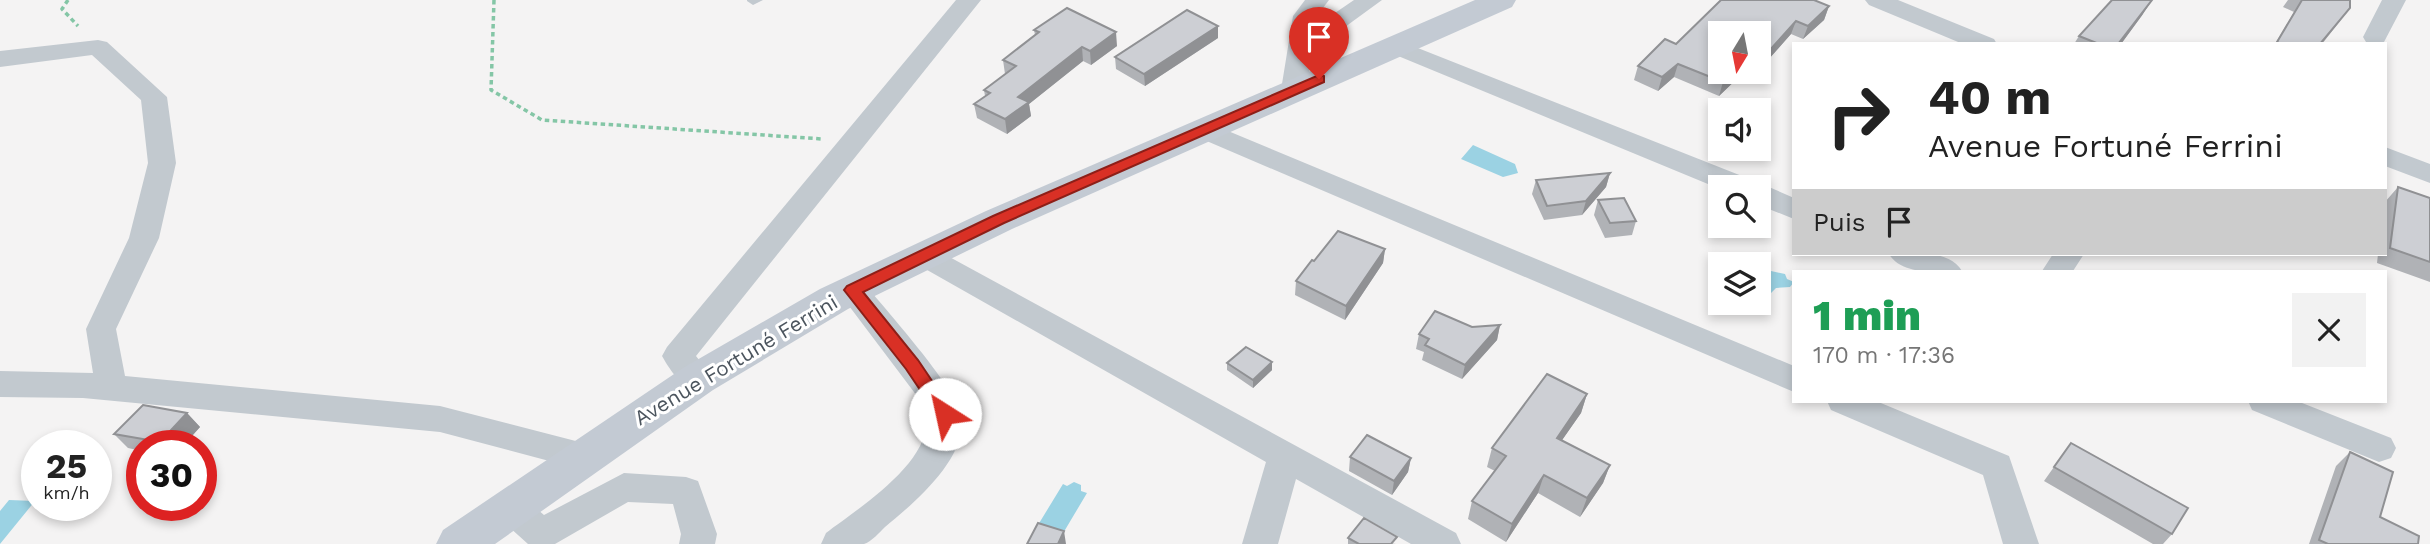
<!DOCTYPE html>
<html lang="fr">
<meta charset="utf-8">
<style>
body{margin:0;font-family:"Work Sans",sans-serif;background:#f2f2f2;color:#222;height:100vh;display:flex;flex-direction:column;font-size:26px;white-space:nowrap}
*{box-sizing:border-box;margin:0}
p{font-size:23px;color:#767676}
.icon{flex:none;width:38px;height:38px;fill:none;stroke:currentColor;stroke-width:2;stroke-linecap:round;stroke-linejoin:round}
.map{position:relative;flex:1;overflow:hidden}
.sheet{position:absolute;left:1792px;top:270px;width:595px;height:133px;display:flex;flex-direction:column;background:#fff;border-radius:0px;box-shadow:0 4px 10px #0003}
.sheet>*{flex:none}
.banner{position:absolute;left:1792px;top:42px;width:595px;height:214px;border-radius:0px;box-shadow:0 4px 10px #0003;background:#fff;color:#222;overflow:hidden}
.needle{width:46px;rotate:190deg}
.buttons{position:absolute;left:1708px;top:21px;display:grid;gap:14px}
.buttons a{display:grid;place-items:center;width:63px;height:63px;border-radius:0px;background:#fff;box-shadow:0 4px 10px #0003;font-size:35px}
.speed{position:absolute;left:21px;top:430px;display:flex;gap:14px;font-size:35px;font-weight:700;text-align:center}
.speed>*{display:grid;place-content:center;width:91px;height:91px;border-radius:50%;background:#fff;box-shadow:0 4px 10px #0003;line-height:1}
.speed small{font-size:18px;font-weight:400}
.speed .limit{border:10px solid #d22;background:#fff;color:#111}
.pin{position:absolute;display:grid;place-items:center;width:60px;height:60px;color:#fff;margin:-72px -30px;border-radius:50% 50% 50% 0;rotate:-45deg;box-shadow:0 0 7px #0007}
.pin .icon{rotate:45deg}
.me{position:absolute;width:77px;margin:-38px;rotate:325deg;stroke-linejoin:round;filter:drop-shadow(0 0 5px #0008)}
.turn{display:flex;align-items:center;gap:24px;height:147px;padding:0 21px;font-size:32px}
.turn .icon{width:91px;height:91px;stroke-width:2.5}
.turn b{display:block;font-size:49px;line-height:60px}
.then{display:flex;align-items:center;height:66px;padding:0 21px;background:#0003;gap:14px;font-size:26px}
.round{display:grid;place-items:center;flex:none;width:74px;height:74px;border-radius:0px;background:#f2f2f2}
.headline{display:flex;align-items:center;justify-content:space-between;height:119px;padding:0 21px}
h1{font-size:42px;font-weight:800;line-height:52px;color:#1e9e55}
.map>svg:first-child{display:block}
</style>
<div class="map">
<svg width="2430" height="544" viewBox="0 0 2430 544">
<rect width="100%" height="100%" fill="#f4f3f3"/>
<path fill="#9bd2e3" d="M 1473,145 L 1515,164 L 1518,173 L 1503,177 L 1461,159 Z
M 1771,271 L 1785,274 L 1787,279 L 1794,282 L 1790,287 L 1776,288 L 1766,298 L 1759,299 L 1759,278 Z
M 1074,482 L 1081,485 L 1081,491 L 1087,493 L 1062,535 L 1038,525 L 1063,484 L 1067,486 Z
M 9,500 L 35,501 L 0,544 L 0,511 Z"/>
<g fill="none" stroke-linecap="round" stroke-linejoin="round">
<path stroke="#84c6a6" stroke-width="3.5" stroke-dasharray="4.5 3.5" stroke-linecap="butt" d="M 68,0 L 62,9 L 78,26
M 494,0 L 491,90 L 542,120 L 822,139"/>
<path fill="#c2c9cf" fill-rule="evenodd" d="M 763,0 L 753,5 L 747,1 L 747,0 Z"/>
<path fill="#c2c9cf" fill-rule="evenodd" d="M 956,0 L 981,0 L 696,356 L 714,379 L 709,388 C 686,395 673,375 662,356 L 667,347 Z
M 1305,0 L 1329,0 L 1317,16 L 1316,26 L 1354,0 L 1382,0 L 1312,51 L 1307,90 L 1303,96 L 1294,98 L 1285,96 L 1281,90 L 1293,16 Z
M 1865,0 L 1898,0 L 1994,39 L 1997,44 L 1963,44 L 1869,5 Z
M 2382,0 L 2406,0 L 2384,42 L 2366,42 L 2363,37 Z
M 1395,39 L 1752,180 L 1755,186 L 1769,187 L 1794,198 L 1794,219 L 1759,205 L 1759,187 L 1720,189 L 1386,51 L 1383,46 L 1386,41 Z
M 98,40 L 107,42 L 167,97 L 176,163 L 159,238 L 116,329 L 125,376 L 440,406 L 595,446 L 600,456 L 595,466 L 583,470 L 440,432 L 83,398 L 0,397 L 0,371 L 93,373 L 86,329 L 129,238 L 148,163 L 141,100 L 92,55 L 0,67 L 0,51 Z
M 1204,121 L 1794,366 L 1794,392 L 1195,136 L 1191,130 L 1195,124 Z
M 2385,147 L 2430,164 L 2430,183 L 2385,166 Z
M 923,245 L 933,248 L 1456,533 L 1461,544 L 1411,544 L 1296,479 L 1278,544 L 1242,544 L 1266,462 L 913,262 L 908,255 L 913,248 Z
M 1889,254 C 1911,253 1949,249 1962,271 C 1940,272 1902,276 1889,254 Z
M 2053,254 L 2084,254 L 2073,271 L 2042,271 Z
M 852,279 L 863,282 C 884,308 956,387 961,416 C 969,457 913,504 885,527 C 880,532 871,542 864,544 C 853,544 834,544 821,544 L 826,533 C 861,506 951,451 920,400 L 837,290 L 841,282 Z
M 1827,401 L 1876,401 L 2009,456 L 2039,544 L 2003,544 L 1983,475 L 1831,410 Z
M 2248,401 L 2297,401 L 2391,438 L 2396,448 L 2391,458 L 2379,462 L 2252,410 Z
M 624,473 L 686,477 L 698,481 L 717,534 L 715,544 L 679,544 L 681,534 L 673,504 L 628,502 L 555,544 L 528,544 L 499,518 L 494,508 L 499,498 C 519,491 529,502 544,515 Z"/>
<path fill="#c3cad3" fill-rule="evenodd" d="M 1475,0 L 1516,0 L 1512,7 L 1012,229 L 848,309 L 713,390 L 495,544 L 436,544 L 443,530 L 683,368 L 820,289 L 986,211 Z"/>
</g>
<path fill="#b0b2b6" d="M 2288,0 L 2350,0 L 2340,21 L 2322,44 L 2275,44 L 2294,12 L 2283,7 Z
M 1829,6 L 1824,20 L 1803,39 L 1791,34 L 1759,70 L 1759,33 L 1744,72 L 1719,96 L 1674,77 L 1658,91 L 1634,80 L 1638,66 L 1676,44 Z
M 2143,14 L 2121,44 L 2074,44 L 2079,36 Z
M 1034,30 L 1117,46 L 1091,65 L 1083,61 L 1029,104 L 1031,116 L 1007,134 L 977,118 L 974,104 L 985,96 L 984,90 L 1005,74 L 1003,60 L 1035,35 Z
M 1218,38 L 1145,86 L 1116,69 L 1115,57 Z
M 1610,173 L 1606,187 L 1582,215 L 1544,220 L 1532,194 L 1536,180 Z
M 2398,187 L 2430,198 L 2430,282 L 2377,263 L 2378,254 L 2385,254 L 2385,202 Z
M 1598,200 L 1636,221 L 1632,235 L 1605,238 L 1594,215 Z
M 1385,249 L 1383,263 L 1345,320 L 1295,295 L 1296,281 L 1314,261 Z
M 1500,325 L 1497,340 L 1462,379 L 1422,360 L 1424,352 L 1416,349 L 1419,334 L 1472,327 Z
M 1272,362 L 1272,370 L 1253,388 L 1227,370 L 1227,363 Z
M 1587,394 L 1581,413 L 1562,440 L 1610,465 L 1603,483 L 1580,517 L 1538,493 L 1506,542 L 1468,519 L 1472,501 L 1495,471 L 1487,467 L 1492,448 Z
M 187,413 L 200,427 L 183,446 L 142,446 L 142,451 L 128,448 L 114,434 Z
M 2071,443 L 2172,534 L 2163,544 L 2153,544 L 2044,481 Z
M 2350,452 L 2380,517 L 2418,544 L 2309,544 L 2336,466 Z
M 1350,457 L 1411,458 L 1408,472 L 1392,495 L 1349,471 Z
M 1348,538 L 1396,544 L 1348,544 Z"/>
<path fill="#909194" d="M 2152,0 L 2143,14 L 2121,44 L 2118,44 Z
M 1829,6 L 1824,20 L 1803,39 L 1808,26 Z
M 1796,21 L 1791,34 L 1759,70 L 1759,65 L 1761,60 Z
M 1218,26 L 1218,38 L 1145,86 L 1144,74 Z
M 1116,32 L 1117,46 L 1091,65 L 1090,51 Z
M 1082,47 L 1083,61 L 1029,104 L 1031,116 L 1007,134 L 1005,119 L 1018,97 Z
M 1678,64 L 1674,77 L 1658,91 L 1662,77 Z
M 1734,72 L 1744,72 L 1719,96 L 1723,82 Z
M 1610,173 L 1606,187 L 1582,215 L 1586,201 Z
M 1385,249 L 1383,263 L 1345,320 L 1346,306 Z
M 1500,325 L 1497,340 L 1462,379 L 1465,365 Z
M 1272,362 L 1272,370 L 1253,388 L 1253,380 Z
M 1587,394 L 1581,413 L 1551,456 L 1557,438 Z
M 187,413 L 200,427 L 183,446 L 164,446 L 160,442 Z
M 1411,458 L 1408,472 L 1392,495 L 1394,481 Z
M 1610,465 L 1603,483 L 1580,517 L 1587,498 Z
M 1544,475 L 1538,493 L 1506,542 L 1512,524 Z
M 1064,531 L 1066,544 L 1058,544 Z"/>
<path fill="#cdcfd4" stroke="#909194" stroke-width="2" d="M 1721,0 L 1814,0 L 1829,6 L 1808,26 L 1796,21 L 1761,60 L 1759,59 L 1759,33 L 1720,33 L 1720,72 L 1734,72 L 1723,82 L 1678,64 L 1662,77 L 1638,66 L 1665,39 L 1676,44 Z
M 2112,0 L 2152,0 L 2118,44 L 2099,44 L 2079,36 Z
M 2302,0 L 2350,0 L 2350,8 L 2320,44 L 2281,44 L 2277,42 Z
M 1067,8 L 1116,32 L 1090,51 L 1082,47 L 1018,97 L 1029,102 L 1005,119 L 974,104 L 990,93 L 984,90 L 1016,66 L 1003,60 L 1039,32 L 1034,30 Z
M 1187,10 L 1218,26 L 1144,74 L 1115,57 Z
M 1610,173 L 1586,201 L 1547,206 L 1536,180 Z
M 2398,187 L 2430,198 L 2430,262 L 2390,248 Z
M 1624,198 L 1636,221 L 1610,223 L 1598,200 Z
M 1338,231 L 1385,249 L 1346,306 L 1296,281 L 1312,260 L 1314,261 Z
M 1435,311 L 1472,327 L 1500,325 L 1465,365 L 1425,345 L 1429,339 L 1419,334 Z
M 1246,347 L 1272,362 L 1253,380 L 1227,363 Z
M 1547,374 L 1587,394 L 1557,438 L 1610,465 L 1587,498 L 1544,475 L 1512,524 L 1472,501 L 1506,456 L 1492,448 Z
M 143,405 L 187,413 L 160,442 L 114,434 Z
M 1367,435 L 1411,458 L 1394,481 L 1350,457 Z
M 2071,443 L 2188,508 L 2172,534 L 2054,467 Z
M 2350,452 L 2393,472 L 2380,517 L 2419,536 L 2418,544 L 2328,544 L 2319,540 Z
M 1364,518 L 1397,537 L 1391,544 L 1359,544 L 1348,538 Z
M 1038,523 L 1064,531 L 1058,544 L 1027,544 Z"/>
<path fill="#d93025" stroke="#8d1f18" stroke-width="2" d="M 1319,75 L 1324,76 L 1324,82 L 1004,223 L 863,292 L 918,360 L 951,409 L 954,414 L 951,418 L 939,418 L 906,369 L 844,290 L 847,286 L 993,216 Z"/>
<g text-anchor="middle" stroke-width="6" stroke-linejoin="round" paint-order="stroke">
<g font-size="21" fill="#4c555e" stroke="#fff">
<text transform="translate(736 360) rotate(-31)" y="7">Avenue Fortuné Ferrini</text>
</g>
</g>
</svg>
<div class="buttons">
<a><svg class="needle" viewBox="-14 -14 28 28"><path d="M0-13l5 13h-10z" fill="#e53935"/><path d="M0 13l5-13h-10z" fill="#767676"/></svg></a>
<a><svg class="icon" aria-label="sound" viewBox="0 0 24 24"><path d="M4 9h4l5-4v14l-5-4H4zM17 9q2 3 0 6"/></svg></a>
<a><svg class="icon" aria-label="search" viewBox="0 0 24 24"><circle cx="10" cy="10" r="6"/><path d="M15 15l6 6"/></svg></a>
<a><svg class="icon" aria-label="layers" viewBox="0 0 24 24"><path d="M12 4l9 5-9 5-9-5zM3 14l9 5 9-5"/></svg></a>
</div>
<div class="speed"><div>25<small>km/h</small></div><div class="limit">30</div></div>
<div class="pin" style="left:1319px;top:79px;background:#d93025"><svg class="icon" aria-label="arrive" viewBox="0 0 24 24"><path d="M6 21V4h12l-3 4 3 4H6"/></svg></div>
<svg class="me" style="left:945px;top:414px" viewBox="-20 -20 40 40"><circle r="19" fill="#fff"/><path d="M0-13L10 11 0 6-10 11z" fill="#d93025"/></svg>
<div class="banner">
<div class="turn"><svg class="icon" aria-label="right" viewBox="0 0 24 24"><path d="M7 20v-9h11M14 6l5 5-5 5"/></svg><div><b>40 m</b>Avenue Fortuné Ferrini</div></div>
<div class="then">Puis<svg class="icon" aria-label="arrive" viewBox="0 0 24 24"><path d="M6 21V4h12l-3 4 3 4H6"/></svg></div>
</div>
<section class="sheet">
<div class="headline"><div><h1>1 min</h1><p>170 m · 17:36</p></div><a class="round"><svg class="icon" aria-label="close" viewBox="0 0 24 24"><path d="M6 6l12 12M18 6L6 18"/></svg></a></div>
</section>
</div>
